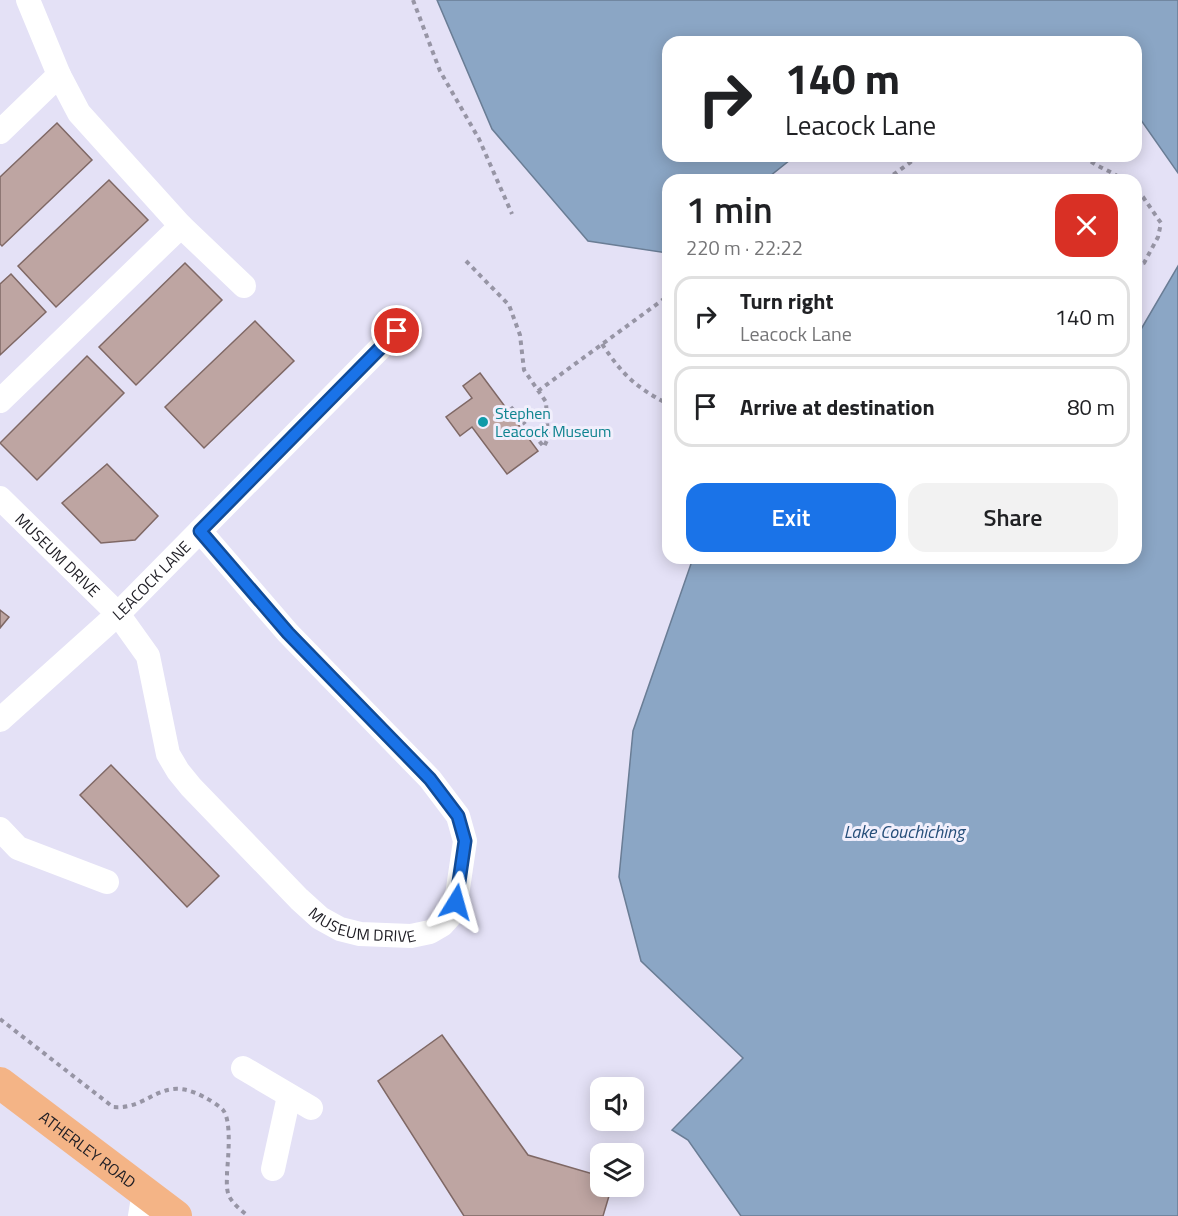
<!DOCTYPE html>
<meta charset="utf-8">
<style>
body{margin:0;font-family:"Titillium Web",sans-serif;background:#f2f2f2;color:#202124;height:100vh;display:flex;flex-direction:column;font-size:22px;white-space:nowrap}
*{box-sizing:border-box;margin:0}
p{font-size:20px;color:#757577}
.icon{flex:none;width:33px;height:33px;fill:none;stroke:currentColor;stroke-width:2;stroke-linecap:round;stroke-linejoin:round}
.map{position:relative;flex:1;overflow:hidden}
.sheet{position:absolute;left:662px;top:174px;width:480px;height:390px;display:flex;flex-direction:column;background:#fff;border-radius:18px;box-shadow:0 3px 15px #0003}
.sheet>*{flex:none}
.hud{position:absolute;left:662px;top:36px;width:480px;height:126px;border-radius:18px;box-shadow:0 3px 15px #0003;background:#fff;color:#202124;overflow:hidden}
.buttons{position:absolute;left:590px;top:1077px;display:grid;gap:12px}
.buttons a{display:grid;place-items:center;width:54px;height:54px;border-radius:12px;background:#fff;box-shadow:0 3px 15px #0003;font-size:30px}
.pin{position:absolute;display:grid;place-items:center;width:51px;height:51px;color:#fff;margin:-26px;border:3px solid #fff;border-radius:50%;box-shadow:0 2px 6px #0007}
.me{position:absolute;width:66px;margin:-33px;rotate:8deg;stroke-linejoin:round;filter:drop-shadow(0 0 4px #0008)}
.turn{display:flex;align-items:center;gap:21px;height:126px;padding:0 24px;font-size:27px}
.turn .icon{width:78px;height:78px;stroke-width:2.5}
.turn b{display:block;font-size:42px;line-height:51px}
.round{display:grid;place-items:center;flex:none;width:63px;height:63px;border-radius:18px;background:#f2f2f2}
.summary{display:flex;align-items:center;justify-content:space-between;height:102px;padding:0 24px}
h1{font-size:36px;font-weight:600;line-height:45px}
.button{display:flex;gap:12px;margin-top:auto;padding:12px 24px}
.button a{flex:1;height:69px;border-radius:18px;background:#1a73e8;color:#fff;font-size:24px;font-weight:600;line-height:69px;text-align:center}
.button a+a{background:#f2f2f2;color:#202124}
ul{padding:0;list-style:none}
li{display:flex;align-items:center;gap:18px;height:81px;margin:0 12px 9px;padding:0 12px;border:3px solid #e0e0e0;border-radius:18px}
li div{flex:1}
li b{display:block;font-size:22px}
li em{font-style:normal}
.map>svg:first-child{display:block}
</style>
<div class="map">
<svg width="1178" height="1216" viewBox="0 0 1178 1216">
<rect width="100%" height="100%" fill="#e4e1f6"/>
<path fill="#8ba6c5" stroke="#6a7d95" stroke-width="1.5" d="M 437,0 L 1178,0 L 1178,173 L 1136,113 L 1136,42 L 668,42 L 668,156 L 795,156 L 765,180 L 668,180 L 667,253 L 588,241 L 492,129 Z
M 1178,266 L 1178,1216 L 741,1216 L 688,1140 L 672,1130 L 743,1058 L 641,961 L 619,877 L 633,731 L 692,561 L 696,558 L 1136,558 L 1136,332 L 1140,331 Z"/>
<path fill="#bea5a2" stroke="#7f6865" stroke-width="1.5" d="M 57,123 L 92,160 L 2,246 L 0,244 L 0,177 Z
M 109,180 L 148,220 L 56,307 L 18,266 Z
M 185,263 L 222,300 L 136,385 L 99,347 Z
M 11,274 L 46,312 L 0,355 L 0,284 Z
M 255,321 L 294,361 L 204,448 L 165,407 Z
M 87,356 L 124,393 L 37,480 L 0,443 Z
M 480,373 L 538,451 L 507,474 L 472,427 L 460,436 L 446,417 L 472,398 L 463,386 Z
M 107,464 L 158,516 L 135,540 L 101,543 L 62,503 Z
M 0,610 L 9,617 L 0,628 Z
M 111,765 L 219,876 L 187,907 L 80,795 Z
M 442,1035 L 528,1155 L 600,1176 L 600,1186 L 612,1186 L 603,1216 L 464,1216 L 378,1081 Z"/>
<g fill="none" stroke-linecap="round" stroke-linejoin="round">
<path stroke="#9795a5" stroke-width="4" stroke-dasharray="4.5 4.5" stroke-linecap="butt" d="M 413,0 L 440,71 L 479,139 L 512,214
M 1084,156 C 1095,167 1111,170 1123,180
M 886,180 L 919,156
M 1136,191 L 1143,197 L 1161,223 L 1158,237 L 1144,263 L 1136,266
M 466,261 L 509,305 L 520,335 L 524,370 L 546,402 L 548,438 L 544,447 L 510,406 L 507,409
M 602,344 C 622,374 635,387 668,404
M 538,391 L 668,296
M 0,1019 L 113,1107 C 151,1110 160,1073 204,1097 C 210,1100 218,1105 223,1110 C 232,1121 228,1158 227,1173 C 227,1181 226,1189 229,1196 C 233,1204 241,1210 248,1216"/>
<g stroke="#fff" stroke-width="24">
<path d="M 28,0 L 59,75 L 79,113 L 181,226 L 244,286"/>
<path d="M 0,132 L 59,75"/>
<path d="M 0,401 L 181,226"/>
<path id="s1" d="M 0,498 L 118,614 L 148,656 L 168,754 L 178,771 L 191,787 L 299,899 L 320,918 L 340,929 L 360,934 L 411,936 L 430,932 L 442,925 L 451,915 L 456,902 L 465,841 L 458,816 L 430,779 L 288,633 L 200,531"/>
<path id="s2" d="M 0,720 L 118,614 L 397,331"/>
<path d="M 0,829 L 18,848 L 107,882"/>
<path d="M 243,1068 L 311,1108"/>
<path d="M 273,1169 L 289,1096"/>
<path d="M 140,1216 L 144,1192"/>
</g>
<path stroke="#f4b486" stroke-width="32" id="s3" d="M 0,1083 L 176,1216"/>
</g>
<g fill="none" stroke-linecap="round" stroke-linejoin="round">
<defs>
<path id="route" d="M 397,331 L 200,531 L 288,633 L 430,779 L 458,816 L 465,841 L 456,902"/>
</defs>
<use href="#route" stroke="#114b97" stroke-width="15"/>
<use href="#route" stroke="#1a73e8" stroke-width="10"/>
</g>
<circle fill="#0f9aa8" stroke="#f1effc" stroke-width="2" cx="483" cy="422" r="6"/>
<g text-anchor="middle" stroke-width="6" stroke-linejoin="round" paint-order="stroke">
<g font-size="16" fill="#0d838f" stroke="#f1effc" text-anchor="start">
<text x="495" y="419">Stephen<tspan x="495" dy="18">Leacock Museum</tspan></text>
</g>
<g font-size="16" fill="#1e1d24" stroke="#f1effc">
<text dy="6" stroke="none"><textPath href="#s1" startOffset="81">MUSEUM DRIVE</textPath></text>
<text dy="6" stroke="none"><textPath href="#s2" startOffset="206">LEACOCK LANE</textPath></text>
<text dy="6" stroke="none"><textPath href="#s1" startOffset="585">MUSEUM DRIVE</textPath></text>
<text dy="6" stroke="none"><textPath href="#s3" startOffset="110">ATHERLEY ROAD</textPath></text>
</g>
<g font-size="18" font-style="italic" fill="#274f7a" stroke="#f1effc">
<text x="904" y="838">Lake Couchiching</text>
</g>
</g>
</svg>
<div class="buttons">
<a><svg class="icon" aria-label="sound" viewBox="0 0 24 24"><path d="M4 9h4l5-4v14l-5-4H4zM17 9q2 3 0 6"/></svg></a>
<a><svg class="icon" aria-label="layers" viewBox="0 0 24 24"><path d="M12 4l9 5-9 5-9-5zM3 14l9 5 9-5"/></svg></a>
</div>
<div class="pin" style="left:397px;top:331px;background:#d93025"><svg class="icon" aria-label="arrive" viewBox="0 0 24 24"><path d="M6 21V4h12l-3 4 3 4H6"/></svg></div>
<svg class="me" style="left:456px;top:902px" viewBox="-20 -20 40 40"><path d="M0-17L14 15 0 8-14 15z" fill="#1a73e8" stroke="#fff" stroke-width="4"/></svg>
<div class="hud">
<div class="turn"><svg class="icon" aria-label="right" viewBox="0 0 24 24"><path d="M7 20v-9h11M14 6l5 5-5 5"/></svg><div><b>140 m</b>Leacock Lane</div></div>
</div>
<section class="sheet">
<div class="summary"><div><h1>1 min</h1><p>220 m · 22:22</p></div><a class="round" style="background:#d93025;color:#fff"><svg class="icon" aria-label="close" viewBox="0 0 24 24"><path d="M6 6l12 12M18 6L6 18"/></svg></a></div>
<ul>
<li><svg class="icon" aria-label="right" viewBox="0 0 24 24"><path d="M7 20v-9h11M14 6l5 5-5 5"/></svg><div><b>Turn right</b><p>Leacock Lane</p></div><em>140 m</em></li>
<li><svg class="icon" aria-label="arrive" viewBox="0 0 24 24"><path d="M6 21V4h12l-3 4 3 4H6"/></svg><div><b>Arrive at destination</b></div><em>80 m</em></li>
</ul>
<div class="button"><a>Exit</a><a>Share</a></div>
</section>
</div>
